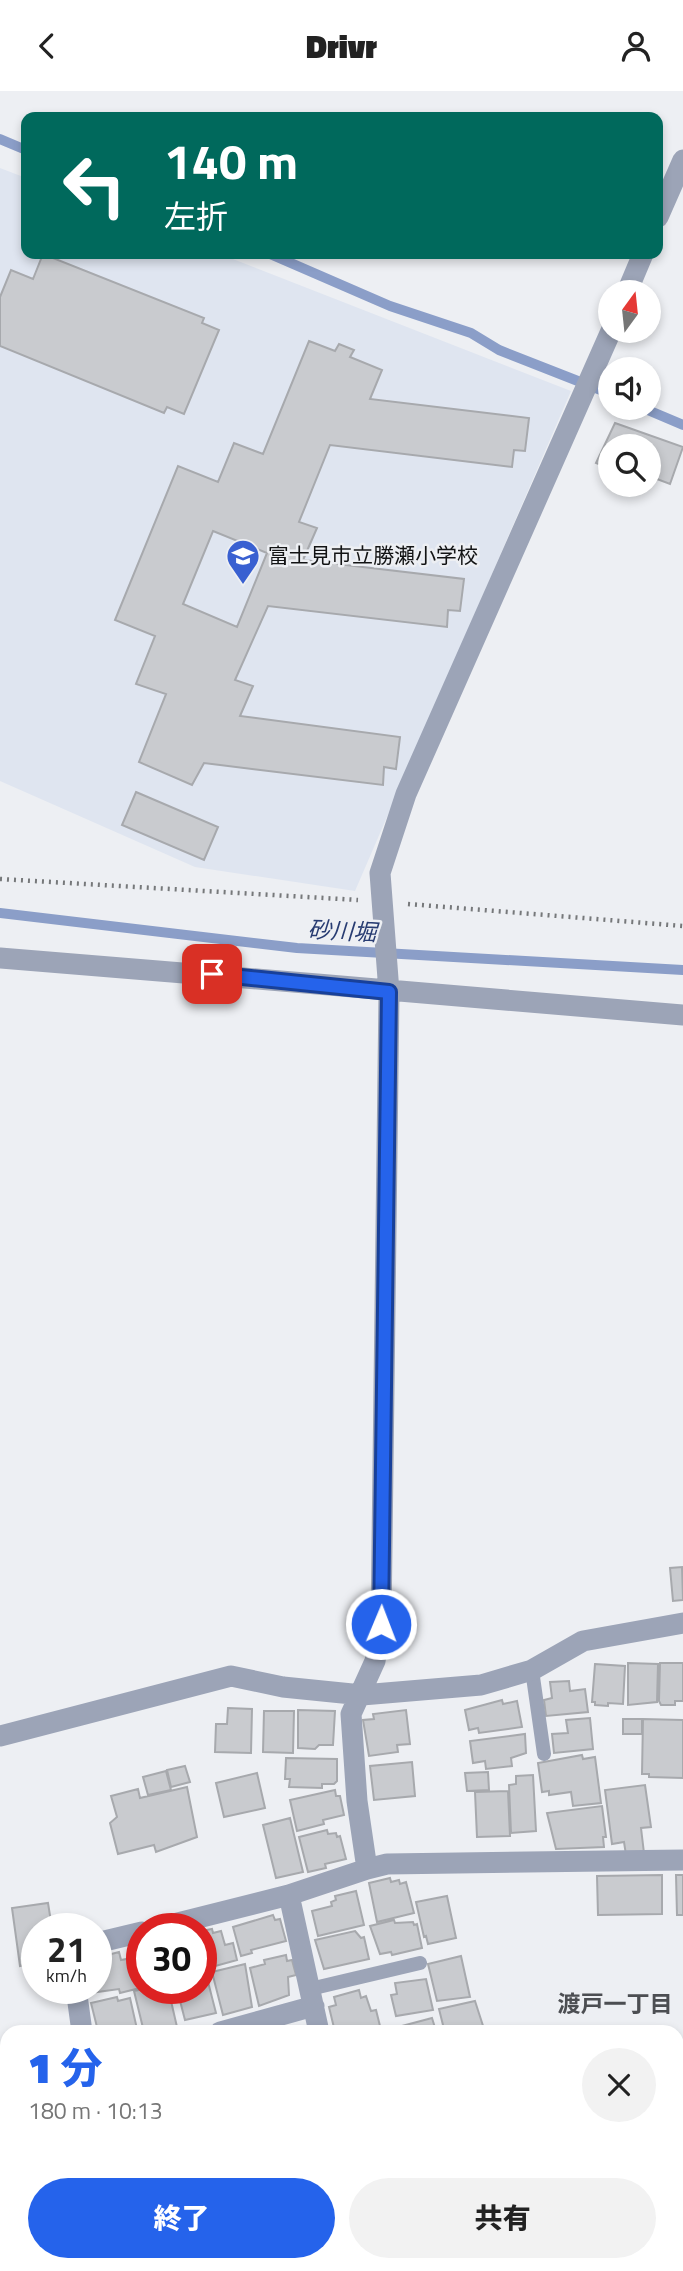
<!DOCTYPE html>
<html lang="ja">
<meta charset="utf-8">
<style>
body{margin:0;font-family:"Titillium Web","Noto Sans JP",sans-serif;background:#f2f2f2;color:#222;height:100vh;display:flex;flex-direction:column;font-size:26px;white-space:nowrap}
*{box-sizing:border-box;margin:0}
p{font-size:23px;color:#767676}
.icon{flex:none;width:38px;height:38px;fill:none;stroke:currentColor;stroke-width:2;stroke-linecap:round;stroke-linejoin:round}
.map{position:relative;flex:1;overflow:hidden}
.panel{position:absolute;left:0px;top:1934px;width:684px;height:247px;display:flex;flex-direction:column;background:#fff;border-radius:21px 21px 0 0;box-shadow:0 4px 10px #0003}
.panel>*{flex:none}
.guide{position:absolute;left:21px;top:21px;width:642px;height:147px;border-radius:14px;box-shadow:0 4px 10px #0003;background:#00695c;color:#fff;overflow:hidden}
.needle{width:46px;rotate:15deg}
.fabs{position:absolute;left:598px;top:189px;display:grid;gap:14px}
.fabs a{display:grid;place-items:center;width:63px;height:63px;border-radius:50%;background:#fff;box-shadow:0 4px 10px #0003;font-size:35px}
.speed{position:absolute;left:21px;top:1822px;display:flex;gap:14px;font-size:35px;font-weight:700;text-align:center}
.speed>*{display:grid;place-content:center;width:91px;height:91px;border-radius:50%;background:#fff;box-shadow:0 4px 10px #0003;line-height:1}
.speed small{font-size:18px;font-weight:400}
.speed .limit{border:10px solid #d22;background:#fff;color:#111}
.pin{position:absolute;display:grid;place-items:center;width:60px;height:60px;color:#fff;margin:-30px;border-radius:14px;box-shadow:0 4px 10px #0006}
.me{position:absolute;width:77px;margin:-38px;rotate:1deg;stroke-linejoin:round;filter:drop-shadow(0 0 5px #0008)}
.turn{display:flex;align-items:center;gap:24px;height:147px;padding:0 28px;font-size:32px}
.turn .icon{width:91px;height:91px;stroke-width:2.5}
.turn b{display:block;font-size:49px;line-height:60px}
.round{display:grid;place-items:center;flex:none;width:74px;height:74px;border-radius:37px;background:#f2f2f2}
.head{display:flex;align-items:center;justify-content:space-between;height:119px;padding:0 28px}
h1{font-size:42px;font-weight:800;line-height:52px;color:#2563eb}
.action{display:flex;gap:14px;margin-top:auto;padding:14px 28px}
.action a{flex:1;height:80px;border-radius:42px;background:#2563eb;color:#fff;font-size:28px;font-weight:800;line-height:80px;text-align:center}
.action a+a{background:#f2f2f2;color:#222}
header{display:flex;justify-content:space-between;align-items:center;height:91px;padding:0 28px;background:#fff;font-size:32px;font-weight:800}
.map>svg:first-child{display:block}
</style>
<header><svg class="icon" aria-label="back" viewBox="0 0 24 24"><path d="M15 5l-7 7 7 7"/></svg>Drivr<svg class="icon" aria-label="person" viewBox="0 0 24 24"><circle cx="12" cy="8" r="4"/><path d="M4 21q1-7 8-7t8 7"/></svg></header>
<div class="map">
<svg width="683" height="2180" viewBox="0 0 683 2180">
<rect width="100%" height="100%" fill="#edeff3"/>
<path fill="#dfe5f0" d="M 0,77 L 26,87 L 26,163 L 220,163 L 571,300 L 355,800 L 195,776 L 0,690 Z"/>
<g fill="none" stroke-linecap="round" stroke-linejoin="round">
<path stroke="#8b9ec8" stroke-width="10" d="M 0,48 L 26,59
M 270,163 L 390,215 L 471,242 L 499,259 L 611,303
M 643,317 L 683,334
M 0,822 L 297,857 L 683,879"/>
</g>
<path fill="#c9cbcf" stroke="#a7a9ad" stroke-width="2" fill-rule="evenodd" d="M 43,163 L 204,227 L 202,232 L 219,239 L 184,323 L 167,316 L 164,322 L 0,255 L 0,206 L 11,179 L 33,188 Z
M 309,250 L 335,260 L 339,253 L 354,259 L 350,266 L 382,279 L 370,308 L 529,327 L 525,360 L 514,359 L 512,376 L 330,354 L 299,431 L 317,437 L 303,469 L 464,488 L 460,520 L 448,519 L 447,536 L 268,515 L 235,589 L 253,595 L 240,625 L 400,646 L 396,678 L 384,676 L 383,694 L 204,672 L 192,694 L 139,671 L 166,603 L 136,593 L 155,545 L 115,529 L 178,375 L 218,391 L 234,352 L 263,363 ZM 213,440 L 267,462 L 237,536 L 183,513 Z
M 615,332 L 683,356 L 670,393 L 649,385 L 649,355 L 611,355 L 611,378 L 596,372 Z
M 136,701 L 218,736 L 204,769 L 122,734 Z
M 682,1476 L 683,1509 L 673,1510 L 670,1477 Z
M 628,1572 L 658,1573 L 657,1611 L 628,1614 Z
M 660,1572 L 683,1572 L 683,1610 L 675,1610 L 675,1614 L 661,1614 L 659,1610 Z
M 595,1573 L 625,1575 L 623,1613 L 608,1612 L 608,1615 L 595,1614 L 595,1611 L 592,1611 Z
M 569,1590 L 570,1600 L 585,1598 L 588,1621 L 546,1625 L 544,1609 L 552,1607 L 550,1591 Z
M 502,1609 L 503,1613 L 517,1610 L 522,1636 L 479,1642 L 478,1637 L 469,1639 L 465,1619 Z
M 228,1617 L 252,1618 L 251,1662 L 215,1661 L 216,1633 L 227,1633 Z
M 298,1619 L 335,1620 L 333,1654 L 319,1654 L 315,1658 L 298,1657 Z
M 406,1619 L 410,1653 L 397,1654 L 398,1661 L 369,1665 L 363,1629 L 374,1628 L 373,1623 Z
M 264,1620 L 294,1620 L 293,1662 L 263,1661 Z
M 590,1627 L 593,1658 L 554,1662 L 552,1643 L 568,1642 L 566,1629 Z
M 623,1628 L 642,1628 L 642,1643 L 623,1643 Z
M 643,1628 L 683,1629 L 683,1687 L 649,1686 L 649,1683 L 642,1683 Z
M 525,1643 L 526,1662 L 511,1667 L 512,1675 L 486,1678 L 485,1670 L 473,1672 L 470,1650 Z
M 582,1664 L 583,1668 L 595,1666 L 601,1712 L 573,1715 L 571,1701 L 549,1704 L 549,1700 L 542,1701 L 538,1672 Z
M 286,1667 L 337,1668 L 337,1690 L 334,1693 L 322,1693 L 322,1697 L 289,1696 L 290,1688 L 285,1688 Z
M 412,1671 L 415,1705 L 374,1709 L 370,1675 Z
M 185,1675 L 190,1691 L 171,1696 L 167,1679 Z
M 166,1680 L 171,1699 L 148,1704 L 143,1686 Z
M 488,1681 L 489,1699 L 467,1700 L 465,1682 Z
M 257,1682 L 265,1717 L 224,1726 L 216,1692 Z
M 533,1684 L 536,1740 L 511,1742 L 509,1694 L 516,1693 L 516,1685 Z
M 645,1694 L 651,1736 L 641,1737 L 644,1762 L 626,1764 L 624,1751 L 612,1753 L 605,1699 Z
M 187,1696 L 197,1746 L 156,1761 L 154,1754 L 118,1763 L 110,1732 L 117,1726 L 111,1705 L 138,1698 L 140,1707 Z
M 335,1699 L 336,1705 L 340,1705 L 344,1724 L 323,1729 L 324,1733 L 297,1740 L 290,1709 Z
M 508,1700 L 510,1745 L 477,1746 L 475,1701 Z
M 602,1715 L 606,1746 L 603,1746 L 604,1756 L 556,1758 L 547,1722 Z
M 290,1727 L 303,1781 L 276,1787 L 263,1734 Z
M 327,1739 L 328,1743 L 336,1742 L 337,1746 L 340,1745 L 346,1768 L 325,1773 L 326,1777 L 308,1781 L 299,1746 Z
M 662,1784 L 662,1823 L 598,1824 L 597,1785 Z
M 676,1784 L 683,1784 L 683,1824 L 677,1824 Z
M 390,1787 L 391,1791 L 399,1789 L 400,1793 L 406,1791 L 414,1822 L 377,1831 L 369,1792 Z
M 356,1800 L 364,1834 L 318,1845 L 312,1820 L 332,1815 L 331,1811 L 336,1809 L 335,1805 Z
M 447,1805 L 456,1847 L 428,1853 L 426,1845 L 424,1846 L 416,1811 Z
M 48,1812 L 52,1837 L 56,1838 L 37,1838 L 37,1872 L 20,1875 L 12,1817 Z
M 273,1824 L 275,1829 L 280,1828 L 286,1850 L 251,1859 L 252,1862 L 241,1865 L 233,1836 Z
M 394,1829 L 395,1832 L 413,1831 L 414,1834 L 417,1833 L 422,1857 L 392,1864 L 391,1861 L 380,1863 L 370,1835 Z
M 212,1838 L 213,1842 L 221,1840 L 225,1854 L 233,1852 L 237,1869 L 201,1879 L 201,1840 Z
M 355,1840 L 361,1847 L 364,1846 L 369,1868 L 324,1878 L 315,1849 Z
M 119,1861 L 121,1869 L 132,1867 L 140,1897 L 120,1902 L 119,1898 L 97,1901 L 96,1867 Z
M 286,1864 L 287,1870 L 292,1869 L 296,1884 L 288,1886 L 289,1904 L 259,1915 L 250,1877 L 265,1873 L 264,1869 Z
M 461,1865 L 470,1906 L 437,1910 L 428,1873 Z
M 245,1873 L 252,1916 L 223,1924 L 212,1881 Z
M 206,1883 L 216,1922 L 185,1929 L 178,1902 L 175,1903 L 174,1897 L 201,1897 L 201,1884 Z
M 426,1888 L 433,1919 L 396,1925 L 391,1904 L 397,1903 L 395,1892 Z
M 148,1897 L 168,1897 L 177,1936 L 144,1941 L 134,1900 Z
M 359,1899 L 361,1907 L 366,1905 L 371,1920 L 376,1919 L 380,1935 L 356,1941 L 335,1941 L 329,1916 L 336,1914 L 334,1906 Z
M 117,1906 L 118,1910 L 130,1907 L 137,1938 L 98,1940 L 91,1912 Z
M 475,1910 L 485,1941 L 455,1941 L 454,1936 L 444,1938 L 439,1918 Z
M 432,1927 L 436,1940 L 434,1941 L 388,1941 L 387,1939 Z
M 683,2062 L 683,2103 L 681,2103 L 677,2091 L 677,2064 Z
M 679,2144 L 683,2151 L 683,2180 L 653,2180 L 650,2174 L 677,2174 L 677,2145 Z
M 7,2164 L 7,2174 L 32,2174 L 29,2180 L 0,2178 Z
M 36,2174 L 68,2174 L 64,2180 L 32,2180 Z
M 91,2174 L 128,2174 L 130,2179 L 92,2180 Z
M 165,2174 L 195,2174 L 172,2180 L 167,2180 Z
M 279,2174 L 307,2174 L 309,2180 L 258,2180 Z
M 345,2174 L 380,2174 L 374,2180 L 352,2180 Z
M 465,2174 L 493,2174 L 484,2180 L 470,2180 Z"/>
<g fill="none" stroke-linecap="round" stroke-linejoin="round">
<path stroke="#76787a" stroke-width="4.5" stroke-dasharray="2 5" stroke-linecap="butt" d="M 0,788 L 358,809
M 408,813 L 683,835"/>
<path stroke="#9ca4b7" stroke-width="14" d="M 532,1579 L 544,1663
M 310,1898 L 420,1872
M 204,2180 L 225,2174"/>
<path stroke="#9ca4b7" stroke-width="21" d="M 658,126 L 683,69
M 627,201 L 643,163
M 0,867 C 228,884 455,906 683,924
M 0,1645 L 231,1585 L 283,1596 L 362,1604 L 481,1594 L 532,1579 L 583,1550 L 683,1532
M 367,1778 L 387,1773 L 683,1769
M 289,1804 L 319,1941
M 154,1838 L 289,1804 L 367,1778 L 357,1710 L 351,1623 L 375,1570 L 381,1533 L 389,901 L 380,782 L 406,703 L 611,240
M 96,1852 L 142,1841
M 76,1897 L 82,1941
M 220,1941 L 314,1915
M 677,2041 L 683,2040
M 677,2122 L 683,2119
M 139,2174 L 141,2180
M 451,2174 L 456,2180
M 396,2180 L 400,2174
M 513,2180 L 519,2174
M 595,2180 L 603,2174"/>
</g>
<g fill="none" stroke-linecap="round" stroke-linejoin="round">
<defs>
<path id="route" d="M 212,883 L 389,901 L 381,1533"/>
</defs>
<use href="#route" stroke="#184099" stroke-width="18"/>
<use href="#route" stroke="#2563eb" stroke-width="12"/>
</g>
<defs>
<symbol id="school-pin" viewBox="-11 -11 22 30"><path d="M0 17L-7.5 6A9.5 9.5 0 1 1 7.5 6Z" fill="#3960d1" stroke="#edeff3"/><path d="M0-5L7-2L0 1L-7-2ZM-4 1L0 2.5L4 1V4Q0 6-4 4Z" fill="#fff"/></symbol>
</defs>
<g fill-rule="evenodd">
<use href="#school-pin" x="224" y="446" width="38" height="52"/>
</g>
<g text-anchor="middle" stroke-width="5" stroke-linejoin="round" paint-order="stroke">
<g font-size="21" fill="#121314" stroke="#edeff3" text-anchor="start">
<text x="268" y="472">富士見市立勝瀬小学校</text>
</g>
<g font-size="23" font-style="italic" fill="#283c72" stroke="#edeff3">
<text transform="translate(342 840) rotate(3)" y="8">砂川堀</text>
</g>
<g font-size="23" font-weight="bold" fill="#4c4e52" stroke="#edeff3">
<text x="615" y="1921">渡戸一丁目</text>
</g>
</g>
</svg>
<div class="fabs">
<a><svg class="needle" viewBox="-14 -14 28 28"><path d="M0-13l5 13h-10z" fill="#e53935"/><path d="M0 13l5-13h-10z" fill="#767676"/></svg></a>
<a><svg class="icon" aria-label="sound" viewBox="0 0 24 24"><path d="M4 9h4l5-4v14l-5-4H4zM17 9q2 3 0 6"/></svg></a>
<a><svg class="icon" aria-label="search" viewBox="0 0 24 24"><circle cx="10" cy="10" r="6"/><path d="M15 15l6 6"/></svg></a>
</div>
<div class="speed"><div>21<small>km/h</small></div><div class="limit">30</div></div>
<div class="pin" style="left:212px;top:883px;background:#d93025"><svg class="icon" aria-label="arrive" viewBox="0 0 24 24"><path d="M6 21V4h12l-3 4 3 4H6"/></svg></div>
<svg class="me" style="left:381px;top:1533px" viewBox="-20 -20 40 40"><circle r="17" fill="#2563eb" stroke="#fff" stroke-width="3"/><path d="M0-11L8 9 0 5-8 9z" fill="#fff"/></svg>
<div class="guide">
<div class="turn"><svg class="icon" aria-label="left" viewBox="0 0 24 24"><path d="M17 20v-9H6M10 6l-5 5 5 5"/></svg><div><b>140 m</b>左折</div></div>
</div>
<section class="panel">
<div class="head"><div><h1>1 分</h1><p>180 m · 10:13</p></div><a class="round"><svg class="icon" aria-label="close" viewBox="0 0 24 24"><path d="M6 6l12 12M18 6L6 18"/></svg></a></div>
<div class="action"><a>終了</a><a>共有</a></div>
</section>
</div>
